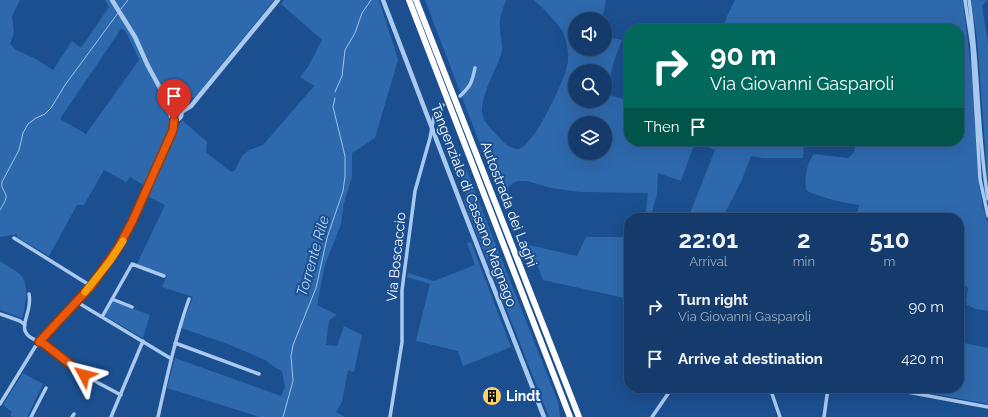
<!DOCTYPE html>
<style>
body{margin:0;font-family:Raleway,sans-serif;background:#214673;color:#f1f3f6;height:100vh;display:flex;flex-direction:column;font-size:15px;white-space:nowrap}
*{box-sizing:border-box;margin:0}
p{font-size:13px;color:#9dadc1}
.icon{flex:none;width:22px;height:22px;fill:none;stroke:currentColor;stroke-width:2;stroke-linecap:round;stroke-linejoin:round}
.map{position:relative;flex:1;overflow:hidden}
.drawer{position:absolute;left:624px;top:213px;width:340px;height:180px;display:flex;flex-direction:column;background:#143b6b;border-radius:16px;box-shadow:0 4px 16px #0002,0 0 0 1px #33557e}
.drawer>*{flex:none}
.top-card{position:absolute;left:624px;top:24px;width:340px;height:122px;border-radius:16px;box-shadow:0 4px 16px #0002,0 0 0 1px #33557e;background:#00695c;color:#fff;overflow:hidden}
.controls{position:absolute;left:568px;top:12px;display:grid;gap:8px}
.controls a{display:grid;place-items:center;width:44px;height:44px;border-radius:50%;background:#143b6b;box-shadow:0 4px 16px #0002,0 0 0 1px #33557e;font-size:20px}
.pin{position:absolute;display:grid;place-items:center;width:34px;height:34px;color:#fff;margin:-41px -17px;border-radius:50% 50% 50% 0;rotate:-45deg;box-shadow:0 0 4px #0007}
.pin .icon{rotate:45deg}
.me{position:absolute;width:44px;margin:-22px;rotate:308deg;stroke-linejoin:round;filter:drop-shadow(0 0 3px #0008)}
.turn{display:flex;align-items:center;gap:14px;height:84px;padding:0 20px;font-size:18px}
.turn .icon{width:52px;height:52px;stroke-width:2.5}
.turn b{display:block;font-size:28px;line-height:34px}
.then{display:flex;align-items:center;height:38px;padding:0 20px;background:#0003;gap:8px;font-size:15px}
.eta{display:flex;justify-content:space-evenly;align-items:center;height:68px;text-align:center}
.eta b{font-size:24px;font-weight:700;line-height:28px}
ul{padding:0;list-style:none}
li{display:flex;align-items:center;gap:12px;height:52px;padding:0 20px}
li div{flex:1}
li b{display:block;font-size:15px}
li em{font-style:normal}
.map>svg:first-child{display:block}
</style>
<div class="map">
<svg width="988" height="417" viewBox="0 0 988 417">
<rect width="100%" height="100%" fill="#1b4f8f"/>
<path fill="#2e69ad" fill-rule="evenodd" d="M 0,0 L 20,0 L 12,16 L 14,33 L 10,44 L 16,50 L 34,58 L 53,70 L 72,41 L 81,48 L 109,7 L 105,0 L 274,0 L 195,97 L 181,103 L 170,101 L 165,105 L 170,116 L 169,129 L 175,132 L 182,120 L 207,142 L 206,152 L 231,172 L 235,170 L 242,156 L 249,150 L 263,145 L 314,86 L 300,77 L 308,67 L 322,40 L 281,4 L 284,0 L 379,0 L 398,60 L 375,138 L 352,153 L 352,177 L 344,203 L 341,224 L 325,265 L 317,305 L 337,315 L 329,320 L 326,345 L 337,346 L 344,326 L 362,335 L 354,372 L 348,370 L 342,402 L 336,412 L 345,417 L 260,417 L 167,388 L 175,358 L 281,396 L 285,387 L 282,371 L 274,367 L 267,361 L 256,356 L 225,343 L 181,328 L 193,297 L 162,287 L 167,275 L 137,264 L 165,205 L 147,196 L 150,189 L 130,177 L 126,182 L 104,170 L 84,205 L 77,205 L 49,256 L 17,237 L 17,234 L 0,237 ZM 121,29 L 123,29 L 127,34 L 139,60 L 86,134 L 60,119 Z
M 425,0 L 506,0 C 503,9 499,18 500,28 C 500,36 503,43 502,51 C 497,70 484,87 482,108 C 481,118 487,124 494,132 C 500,138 507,149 518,149 C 533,147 559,90 564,76 C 567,68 569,60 568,52 C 567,45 565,35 561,29 C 556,21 541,6 534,0 L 606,0 L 602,19 L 575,19 L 575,49 L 605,49 L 605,36 L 622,40 C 616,55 605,81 612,96 L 629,100 L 629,141 L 757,141 L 757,146 L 800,147 L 804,142 L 803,158 L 763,158 L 751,156 L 741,182 L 722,218 L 688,218 L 715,150 L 695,142 L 681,181 L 658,173 L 657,194 L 652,212 L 680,218 L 645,218 L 648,193 L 580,192 L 551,188 L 527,181 L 518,181 L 513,183 L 508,188 L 502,202 ZM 575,71 L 605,71 L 605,101 L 575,101 ZM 575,123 L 605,123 L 605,153 L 575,153 Z
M 735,0 L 963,0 L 971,69 L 978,177 L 983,207 L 988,224 L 988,311 L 976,309 L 967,305 L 966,301 L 968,288 L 962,282 L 959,282 L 959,218 L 856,218 L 859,205 C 842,203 825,198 809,192 L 807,191 C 803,180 807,163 814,154 L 848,158 L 854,152 L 856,141 L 959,141 L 959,29 L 723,29 L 727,16 Z
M 971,0 L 987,0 L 982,6 L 988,44 L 988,186 L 977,38 Z
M 466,169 L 558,402 L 560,417 L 549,417 L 464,201 L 467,189 L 458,170 Z
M 586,237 L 629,237 L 629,299 L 543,280 L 529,245 L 577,256 Z
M 471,242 L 511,347 L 463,366 L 458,351 L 416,341 L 430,284 L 407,277 L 408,273 L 434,281 L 475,265 L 467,243 Z
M 0,261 C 7,266 18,271 23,278 C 29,289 25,307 22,318 L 0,310 Z
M 113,301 L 150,315 L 143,338 L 105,316 Z
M 959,342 L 988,348 L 988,404 L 909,389 L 959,388 Z
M 23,373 L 43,384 L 27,417 L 13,417 L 10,415 L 12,412 L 3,405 Z"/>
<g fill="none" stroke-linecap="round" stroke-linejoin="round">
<path stroke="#9cc4f0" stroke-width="1" d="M 121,9 L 128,0
M 335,92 L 342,76 L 345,50 L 355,33 L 362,13 L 371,0
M 0,210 C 2,206 7,200 6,195 C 4,190 1,188 2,182 L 19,150 L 23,133 L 28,124 L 36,118 L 45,114 L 51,108 L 65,85 L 118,13
M 283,417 L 293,381 L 291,356 L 293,345 L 316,288 L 327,238 L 343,191 L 345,176 L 345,156 L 333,107 L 335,98"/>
<path stroke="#a9c9ee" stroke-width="3.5" d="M 965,0 L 972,46 L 980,179 L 988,216
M 969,0 C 979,66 977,133 988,199
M 460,96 C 471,86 472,82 475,68
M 14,238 L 91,286
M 29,294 C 34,317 8,332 43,343 L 89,378 L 121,395
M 112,299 L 132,307
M 77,302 L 170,358
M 0,314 L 20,321 L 25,325
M 102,317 L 132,264 L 164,276
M 175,343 L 259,374
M 770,388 L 780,417
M 886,388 L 988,407
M 0,404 L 35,347 L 91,286 L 118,248 L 132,222 L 173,130 L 174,120
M 31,417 L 46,388
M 72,417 L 74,414
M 111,417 L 143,341
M 158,417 C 167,376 175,339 189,299
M 390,417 L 402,342 L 402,290 L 415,191 L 430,138 L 435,111 L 443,105
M 652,417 L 672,388
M 824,417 L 828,388"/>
<path stroke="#a9c9ee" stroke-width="4.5" d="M 112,0 L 135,37 L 148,66 L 172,110
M 383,0 L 461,204 L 544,417
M170.5 114a5.5 5.5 0 1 1 11 0a5.5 5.5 0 1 1-11 0Z
M 181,112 L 191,106 L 278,0"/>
<path stroke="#fff" stroke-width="6" d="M 409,0 L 570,417
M 416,0 L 579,417"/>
</g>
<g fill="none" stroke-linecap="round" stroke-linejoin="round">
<defs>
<path id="route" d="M 84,375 L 43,343 L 39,342 L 91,286 L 118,248 L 132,222 L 173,130 L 174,120"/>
</defs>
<use href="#route" stroke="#983908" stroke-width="10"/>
<use href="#route" stroke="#ea580c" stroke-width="7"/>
<path stroke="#f59e0b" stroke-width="7" d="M 85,292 L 110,261 L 123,241"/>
</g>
<defs>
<symbol id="building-disc" viewBox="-11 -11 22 22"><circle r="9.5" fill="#ffd166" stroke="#1b4f8f"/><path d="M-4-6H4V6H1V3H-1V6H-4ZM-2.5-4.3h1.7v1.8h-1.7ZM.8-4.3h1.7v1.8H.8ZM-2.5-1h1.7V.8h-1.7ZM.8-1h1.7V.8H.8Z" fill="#111"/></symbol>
</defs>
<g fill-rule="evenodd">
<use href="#building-disc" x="481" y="385" width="22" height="22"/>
</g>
<g text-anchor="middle" stroke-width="4" stroke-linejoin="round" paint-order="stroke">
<g font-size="14" fill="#fff" stroke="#1b4f8f">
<text transform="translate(509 204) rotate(69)" y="5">Autostrada dei Laghi</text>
<text transform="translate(474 205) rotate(69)" y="5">Tangenziale di Cassano Magnago</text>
<text transform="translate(396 257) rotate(-84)" y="5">Via Boscaccio</text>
</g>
<g font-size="14" font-weight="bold" fill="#fff" stroke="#1b4f8f" text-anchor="start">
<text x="506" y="401">Lindt</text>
</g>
<g font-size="15" font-style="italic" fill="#b5d3f5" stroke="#1b4f8f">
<text transform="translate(313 256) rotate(-74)" y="5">Torrente Rile</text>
</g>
</g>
</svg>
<div class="controls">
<a><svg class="icon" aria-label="sound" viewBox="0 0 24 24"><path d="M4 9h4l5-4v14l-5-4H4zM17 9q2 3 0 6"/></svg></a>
<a><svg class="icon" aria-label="search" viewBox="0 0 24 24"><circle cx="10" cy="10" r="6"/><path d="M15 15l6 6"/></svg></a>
<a><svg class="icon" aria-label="layers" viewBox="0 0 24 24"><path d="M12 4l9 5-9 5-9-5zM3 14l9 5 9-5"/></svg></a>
</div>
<div class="pin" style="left:174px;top:120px;background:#d93025"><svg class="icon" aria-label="arrive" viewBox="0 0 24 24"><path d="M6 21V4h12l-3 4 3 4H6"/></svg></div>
<svg class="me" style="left:84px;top:375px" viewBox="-20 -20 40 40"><path d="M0-17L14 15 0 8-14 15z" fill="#ea580c" stroke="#fff" stroke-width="4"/></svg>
<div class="top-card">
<div class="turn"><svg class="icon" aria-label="right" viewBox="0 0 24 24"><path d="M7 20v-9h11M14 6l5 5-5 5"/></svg><div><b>90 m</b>Via Giovanni Gasparoli</div></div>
<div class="then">Then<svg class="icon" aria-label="arrive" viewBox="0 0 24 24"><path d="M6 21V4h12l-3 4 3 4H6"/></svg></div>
</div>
<section class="drawer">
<div class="eta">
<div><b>22:01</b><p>Arrival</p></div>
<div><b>2</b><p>min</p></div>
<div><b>510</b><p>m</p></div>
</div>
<ul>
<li><svg class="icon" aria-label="right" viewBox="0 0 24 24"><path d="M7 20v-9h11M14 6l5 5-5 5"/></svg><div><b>Turn right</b><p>Via Giovanni Gasparoli</p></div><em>90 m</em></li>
<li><svg class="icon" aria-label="arrive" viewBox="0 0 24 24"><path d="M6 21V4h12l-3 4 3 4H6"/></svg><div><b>Arrive at destination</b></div><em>420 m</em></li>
</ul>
</section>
</div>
